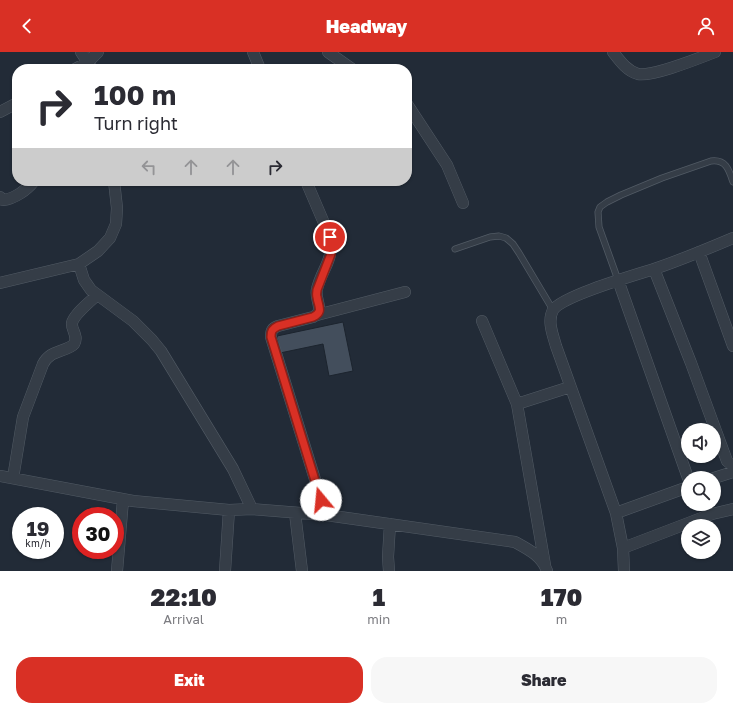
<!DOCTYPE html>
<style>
body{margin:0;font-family:"Golos Text",sans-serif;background:#f7f7f7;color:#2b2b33;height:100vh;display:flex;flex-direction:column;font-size:15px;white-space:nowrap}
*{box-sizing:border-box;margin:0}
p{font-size:13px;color:#7c7c81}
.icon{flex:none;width:22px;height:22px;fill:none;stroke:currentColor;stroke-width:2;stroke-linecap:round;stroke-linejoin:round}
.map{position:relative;height:519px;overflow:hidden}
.drawer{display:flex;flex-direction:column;background:#fff;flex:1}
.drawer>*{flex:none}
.banner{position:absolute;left:12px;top:12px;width:400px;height:122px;border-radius:16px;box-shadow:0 1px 3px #0004;background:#fff;color:#2b2b33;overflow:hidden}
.fabs{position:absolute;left:681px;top:371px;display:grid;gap:8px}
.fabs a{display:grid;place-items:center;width:40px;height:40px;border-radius:50%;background:#fff;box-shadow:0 1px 3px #0004;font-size:20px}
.speed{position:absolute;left:12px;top:455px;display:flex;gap:8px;font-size:20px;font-weight:700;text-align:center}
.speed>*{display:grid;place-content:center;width:52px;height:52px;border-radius:50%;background:#fff;box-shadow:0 1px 3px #0004;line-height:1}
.speed small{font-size:10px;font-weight:400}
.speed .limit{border:6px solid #d22;background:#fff;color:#111}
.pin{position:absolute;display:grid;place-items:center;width:34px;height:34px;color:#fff;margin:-17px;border:2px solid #fff;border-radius:50%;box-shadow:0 1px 4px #0007}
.me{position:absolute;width:44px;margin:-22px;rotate:343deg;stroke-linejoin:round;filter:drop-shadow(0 0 3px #0008)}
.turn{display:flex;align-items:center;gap:14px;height:84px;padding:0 16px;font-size:18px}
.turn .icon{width:52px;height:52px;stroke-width:2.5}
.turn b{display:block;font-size:28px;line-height:34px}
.lanes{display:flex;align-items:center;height:38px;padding:0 16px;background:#0003;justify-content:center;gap:20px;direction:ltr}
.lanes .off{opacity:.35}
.eta{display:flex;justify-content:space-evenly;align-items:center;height:68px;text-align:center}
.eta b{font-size:24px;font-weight:800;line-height:28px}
.primary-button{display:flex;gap:8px;margin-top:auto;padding:8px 16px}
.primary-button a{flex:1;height:46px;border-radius:16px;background:#d93025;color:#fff;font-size:16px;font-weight:800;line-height:46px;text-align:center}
.primary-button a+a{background:#f7f7f7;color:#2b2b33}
header{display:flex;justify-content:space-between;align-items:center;height:52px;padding:0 16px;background:#d93025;color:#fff;font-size:18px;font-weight:800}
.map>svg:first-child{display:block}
</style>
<header><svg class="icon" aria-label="back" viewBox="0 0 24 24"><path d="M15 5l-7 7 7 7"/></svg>Headway<svg class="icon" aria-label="person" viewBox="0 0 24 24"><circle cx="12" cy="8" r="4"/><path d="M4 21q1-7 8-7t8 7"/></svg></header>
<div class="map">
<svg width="733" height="519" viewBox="0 0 733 519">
<rect width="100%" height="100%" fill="#222b37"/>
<path fill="#434e5c" stroke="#1c242e" d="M 343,270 L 353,319 L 329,324 L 323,292 L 280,301 L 277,284 Z"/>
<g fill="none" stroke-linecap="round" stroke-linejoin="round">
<defs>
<path id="lane" d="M 455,197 L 490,185 L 499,184 L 506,186 L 513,192 L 519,201 L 553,258
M 618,228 L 599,175 L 598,160 L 600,155 L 607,150 L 621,143 L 662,126 L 711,109 C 726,107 729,118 733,130"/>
<path id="street" d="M 81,0 L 92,17
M 253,0 L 260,17
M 328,0 L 352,17
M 613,0 C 620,9 627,19 638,22 C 653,25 699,6 715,0
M 75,17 L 88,10 L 98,0
M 407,52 L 447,113 L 463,151
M 0,60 L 17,51
M 306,129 L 330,185 C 334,209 322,216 317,237 C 314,248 326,259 313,265 L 278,274 C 272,276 271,279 271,285 L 326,463
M 0,145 L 3,148 C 14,147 27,138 34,129
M 699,200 L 733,294
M 79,212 L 84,228 L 91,238 L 133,269 L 152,288 L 161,299 L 233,417 L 252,457
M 654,217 L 691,311 L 727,409 L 733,414
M 618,228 L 688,426
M 0,231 L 79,212 L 98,199 L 110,186 L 116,172 L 117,156 L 114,129
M 317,263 L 405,240
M 482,269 L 517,352
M 0,424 L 133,449 L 229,458 L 252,457 L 326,463 L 515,490 C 528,497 542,504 547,519
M 13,426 L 23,365 L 43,312 C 45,308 48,305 51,303 C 57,299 70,297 74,292 C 79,284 71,278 72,271 C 74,262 91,249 97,243
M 714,426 L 733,420
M 295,461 L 302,519
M 616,461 L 688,435
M 623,496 L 712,462 L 733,457
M 545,513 L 517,352 L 570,335
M 117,519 L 123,448
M 225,519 L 229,458
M 389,519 L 388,505 L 390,472
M 624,519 L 623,496 L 616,461 L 556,294 C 553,283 547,269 553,258 C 562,244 635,223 654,217 C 681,208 707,197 733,186"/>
</defs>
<use href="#lane" stroke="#525b65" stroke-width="7"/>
<use href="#street" stroke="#525b65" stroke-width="12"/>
<use href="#lane" stroke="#353d47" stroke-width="5.5"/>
<use href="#street" stroke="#353d47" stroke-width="11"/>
</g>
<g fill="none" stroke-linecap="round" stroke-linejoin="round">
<defs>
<path id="route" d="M 321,448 L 271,285 C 271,279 272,277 278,274 L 313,265 C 324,260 318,254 317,245 C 316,243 317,240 317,238 L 331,202 L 331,194 L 330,185"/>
</defs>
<use href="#route" stroke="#8d1f18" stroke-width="10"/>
<use href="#route" stroke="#d93025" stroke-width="7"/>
</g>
</svg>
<div class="fabs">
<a><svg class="icon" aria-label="sound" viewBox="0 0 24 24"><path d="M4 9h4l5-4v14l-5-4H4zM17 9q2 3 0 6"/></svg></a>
<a><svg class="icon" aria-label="search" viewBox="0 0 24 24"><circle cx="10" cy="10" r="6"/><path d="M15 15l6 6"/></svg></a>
<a><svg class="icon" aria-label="layers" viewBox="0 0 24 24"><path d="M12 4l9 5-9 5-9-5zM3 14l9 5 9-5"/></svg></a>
</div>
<div class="speed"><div>19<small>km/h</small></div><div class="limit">30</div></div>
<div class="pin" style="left:330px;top:185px;background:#d93025"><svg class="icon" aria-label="arrive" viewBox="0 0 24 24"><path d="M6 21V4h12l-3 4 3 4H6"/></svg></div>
<svg class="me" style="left:321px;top:448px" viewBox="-20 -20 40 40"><circle r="19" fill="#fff"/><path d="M0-13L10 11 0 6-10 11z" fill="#d93025"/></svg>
<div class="banner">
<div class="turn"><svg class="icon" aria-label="right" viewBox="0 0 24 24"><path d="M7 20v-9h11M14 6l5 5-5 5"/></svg><div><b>100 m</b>Turn right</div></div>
<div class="lanes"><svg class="icon off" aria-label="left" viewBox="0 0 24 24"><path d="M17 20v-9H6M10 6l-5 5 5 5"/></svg><svg class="icon off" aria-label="ahead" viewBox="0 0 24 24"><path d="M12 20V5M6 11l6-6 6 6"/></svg><svg class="icon off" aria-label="ahead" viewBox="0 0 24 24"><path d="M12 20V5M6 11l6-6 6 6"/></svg><svg class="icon" aria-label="right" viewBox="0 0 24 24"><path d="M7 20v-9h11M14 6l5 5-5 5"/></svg></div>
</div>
</div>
<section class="drawer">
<div class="eta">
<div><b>22:10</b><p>Arrival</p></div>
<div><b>1</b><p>min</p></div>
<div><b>170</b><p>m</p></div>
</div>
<div class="primary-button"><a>Exit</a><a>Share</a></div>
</section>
